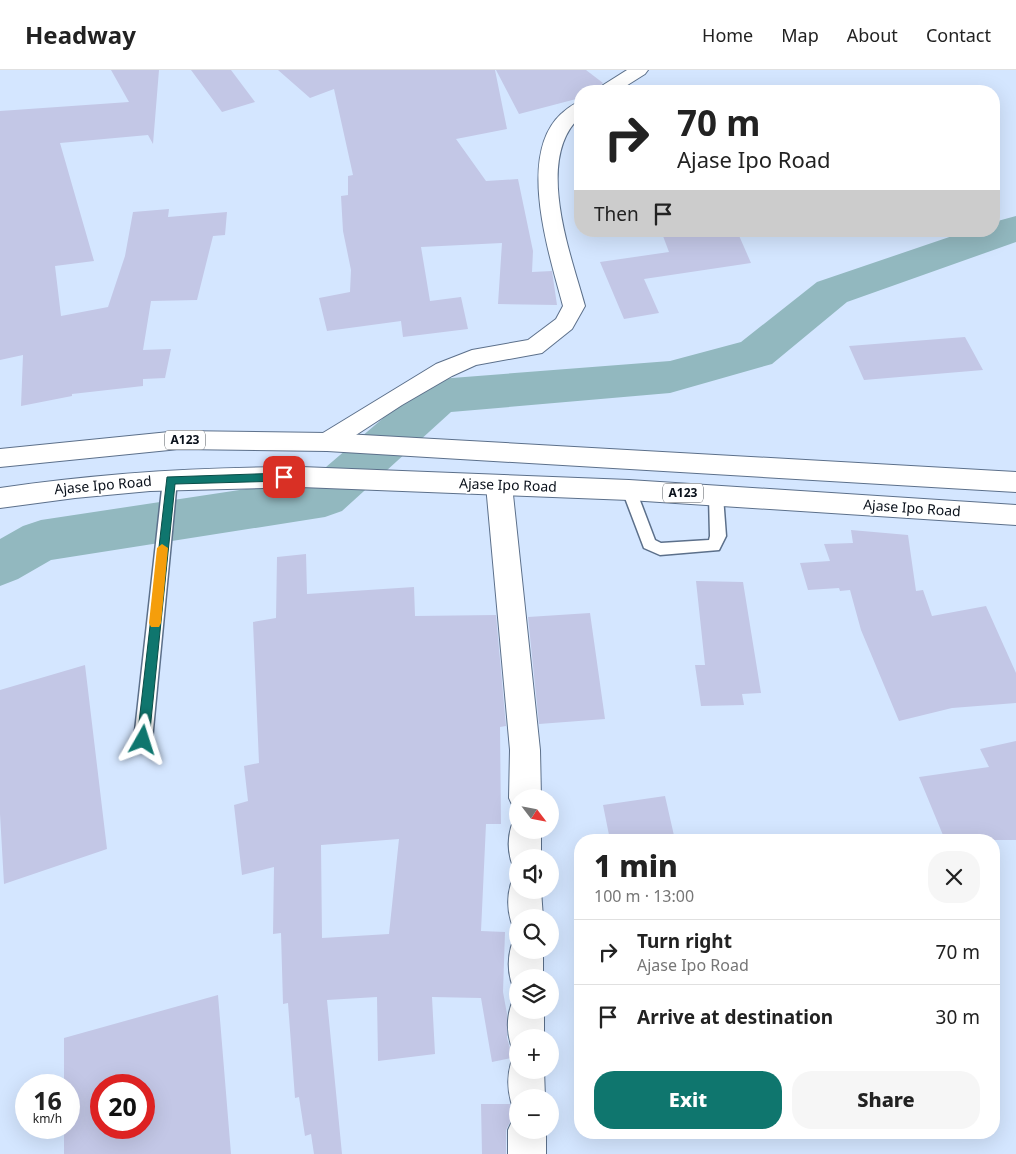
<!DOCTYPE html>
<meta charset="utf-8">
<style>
body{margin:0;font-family:"Noto Sans",sans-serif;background:#f6f6f6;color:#222;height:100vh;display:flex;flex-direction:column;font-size:19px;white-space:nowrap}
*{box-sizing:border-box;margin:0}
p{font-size:16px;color:#767676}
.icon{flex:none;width:28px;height:28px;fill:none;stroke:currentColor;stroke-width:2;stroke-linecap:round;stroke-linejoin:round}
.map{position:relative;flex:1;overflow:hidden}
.details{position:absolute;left:574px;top:764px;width:426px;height:305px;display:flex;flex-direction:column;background:#fff;border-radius:20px;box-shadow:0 5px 20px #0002}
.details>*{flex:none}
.hud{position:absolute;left:574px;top:15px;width:426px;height:152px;border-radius:20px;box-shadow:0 5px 20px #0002;background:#fff;color:#222;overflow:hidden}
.needle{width:32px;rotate:122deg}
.buttons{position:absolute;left:509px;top:719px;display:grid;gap:10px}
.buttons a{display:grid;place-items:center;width:50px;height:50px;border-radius:50%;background:#fff;box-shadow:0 5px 20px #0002;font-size:25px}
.speed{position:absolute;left:15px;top:1004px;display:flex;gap:10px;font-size:25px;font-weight:700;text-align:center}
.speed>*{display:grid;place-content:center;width:65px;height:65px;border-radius:50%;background:#fff;box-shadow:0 5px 20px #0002;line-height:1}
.speed small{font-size:12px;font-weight:400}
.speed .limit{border:8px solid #d22;background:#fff;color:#111}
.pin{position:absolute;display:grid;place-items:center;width:42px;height:42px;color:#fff;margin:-21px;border-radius:10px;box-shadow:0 2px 8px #0006}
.me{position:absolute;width:55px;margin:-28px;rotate:6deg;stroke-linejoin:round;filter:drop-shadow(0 0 4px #0008)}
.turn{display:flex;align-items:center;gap:18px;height:105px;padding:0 20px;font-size:22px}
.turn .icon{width:65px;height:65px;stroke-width:2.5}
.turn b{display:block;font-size:35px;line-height:42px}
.then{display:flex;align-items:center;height:48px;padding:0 20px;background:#0003;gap:10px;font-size:19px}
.round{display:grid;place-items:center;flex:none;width:52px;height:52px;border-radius:20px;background:#f6f6f6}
.summary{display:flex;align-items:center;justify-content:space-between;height:85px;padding:0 20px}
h1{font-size:30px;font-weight:800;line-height:38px}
.action{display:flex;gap:10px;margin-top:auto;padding:10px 20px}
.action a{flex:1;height:58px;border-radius:20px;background:#0f766e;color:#fff;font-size:20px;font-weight:800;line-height:58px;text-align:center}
.action a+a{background:#f6f6f6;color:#222}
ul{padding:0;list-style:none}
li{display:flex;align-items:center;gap:15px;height:65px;padding:0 20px;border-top:1px solid #e0e0e0}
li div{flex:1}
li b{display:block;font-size:19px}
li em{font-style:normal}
header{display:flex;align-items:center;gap:30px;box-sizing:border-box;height:70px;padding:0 25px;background:#fff;border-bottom:1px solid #e0e0e0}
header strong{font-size:24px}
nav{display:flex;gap:28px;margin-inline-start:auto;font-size:18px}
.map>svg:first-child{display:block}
</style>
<header>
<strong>Headway</strong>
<nav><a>Home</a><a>Map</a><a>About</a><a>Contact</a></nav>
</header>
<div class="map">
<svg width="1016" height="1084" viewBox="0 0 1016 1084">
<rect width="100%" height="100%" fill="#d4e6ff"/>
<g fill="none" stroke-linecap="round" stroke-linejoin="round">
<path fill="#92b8bf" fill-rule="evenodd" d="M 1016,146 L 1016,172 L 847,232 L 772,294 L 670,323 L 451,342 L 342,441 L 325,447 L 51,490 L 18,509 L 0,516 L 0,469 L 23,456 L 41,450 L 312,409 L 423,314 L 439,309 L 670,291 L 741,272 L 817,212 L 967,161 L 994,161 L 994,152 Z"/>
</g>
<path fill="#c3c7e6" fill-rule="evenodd" d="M 111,0 L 159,0 L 153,74 L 148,65 L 60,73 L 94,191 L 55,196 L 61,246 L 108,237 L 125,186 L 133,142 L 169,139 L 168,147 L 227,142 L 225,165 L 213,166 L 197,230 L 151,231 L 143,280 L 171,279 L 165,308 L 143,309 L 143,316 L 72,324 L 72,326 L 21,336 L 23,285 L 0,290 L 0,41 L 129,32 Z
M 191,0 L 231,0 L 255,32 L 222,42 Z
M 278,0 L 495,0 L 507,59 L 456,69 L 486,111 L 518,109 L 533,181 L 532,202 L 552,201 L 557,235 L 498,234 L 502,173 L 421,177 L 430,231 L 461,227 L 468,259 L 403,267 L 401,251 L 327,261 L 319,228 L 350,222 L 351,200 L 343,161 L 341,126 L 348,125 L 348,106 L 353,105 L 334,19 L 310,28 Z
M 496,0 L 586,0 L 603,13 L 595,21 L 580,21 L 580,28 L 519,44 Z
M 705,161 L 737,161 L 751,193 L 644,209 L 659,243 L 624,249 L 600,192 L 669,182 L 663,166 Z
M 965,267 L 983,300 L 864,310 L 849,276 Z
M 851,460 L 908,465 L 916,521 L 923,520 L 932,546 L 986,536 L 1016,603 L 1016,633 L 952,638 L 899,651 L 861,560 L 850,520 L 840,521 L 839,518 L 808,520 L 800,493 L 830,491 L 824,474 L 853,473 Z
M 306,484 L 307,524 L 414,517 L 415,546 L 496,545 L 506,656 L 500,657 L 501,754 L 486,754 L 481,861 L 505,862 L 503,922 L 507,944 L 507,968 L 511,982 L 514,984 L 511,988 L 492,992 L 481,928 L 432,927 L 435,984 L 378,991 L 377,927 L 327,930 L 342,1084 L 314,1084 L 311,1064 L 305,1066 L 299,1027 L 295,1028 L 288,933 L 283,934 L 281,863 L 273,864 L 274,797 L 242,805 L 234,735 L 248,731 L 244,696 L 259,693 L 253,552 L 276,548 L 277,487 ZM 399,769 L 389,864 L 322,868 L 321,775 Z
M 696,511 L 743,512 L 761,623 L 742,624 L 744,635 L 701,636 L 695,595 L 705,595 Z
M 590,543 L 605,649 L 539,654 L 528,547 Z
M 85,595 L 107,779 L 4,814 L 0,744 L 0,620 Z
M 1016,671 L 1016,770 L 945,770 L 919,707 L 989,697 L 980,679 Z
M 665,726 L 675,770 L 610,770 L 603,735 Z
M 218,925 L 231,1084 L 64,1084 L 64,1058 L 69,1058 L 69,1015 L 64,1015 L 64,968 ZM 101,1015 L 144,1015 L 144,1058 L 101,1058 Z
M 481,1034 L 510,1034 L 513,1046 L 506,1060 L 506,1084 L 482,1084 Z"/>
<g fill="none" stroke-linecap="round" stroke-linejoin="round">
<defs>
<path id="service" d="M 170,404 L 175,406 L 177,410 L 152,670 L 149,676 L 143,678 L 137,676 L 134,670 L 163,410 L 165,406 Z
M 629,414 L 634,416 L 636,420 L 655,470 L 661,473 L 709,470 L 710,466 L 709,426 L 711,422 L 716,420 L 721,422 L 723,426 L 726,466 L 719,480 L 660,485 L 644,478 L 622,420 L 624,416 Z"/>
<path id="minor" d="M 627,0 L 648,0 L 645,4 L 618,21 L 597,21 L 600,17 Z
M 580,32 L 580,47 C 534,89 571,185 585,236 L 572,259 L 542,283 L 476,295 L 452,306 L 402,335 L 336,378 L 327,381 L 318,378 L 315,372 L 318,366 L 436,294 L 472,280 L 528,270 L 556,249 L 563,236 C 550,186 516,86 561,44 C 567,39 572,34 580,32 Z
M 499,405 L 508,408 L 512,415 L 540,680 L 541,728 L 518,728 L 518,740 L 514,739 L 509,728 L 510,680 L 486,415 L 490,408 Z
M 518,747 L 518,760 L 541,760 L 541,788 L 518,788 L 518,801 L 514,799 C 507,783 507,765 514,749 Z
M 518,807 L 518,820 L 541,820 L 543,848 L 518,848 L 518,861 L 514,860 C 507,843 506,825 513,808 Z
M 518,867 L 518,880 L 543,880 L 543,908 L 518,908 L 518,922 L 514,920 C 507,903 507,885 514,868 Z
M 518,926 L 518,940 L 544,940 L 544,968 L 518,968 L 518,982 L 513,981 C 506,963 506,945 514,928 Z
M 518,985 L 518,1000 L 544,1000 L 545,1028 L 518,1028 L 518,1042 L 514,1041 C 507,1023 506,1005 513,987 Z
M 518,1045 L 518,1060 L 546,1060 L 546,1084 L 508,1084 L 508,1060 L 514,1047 Z"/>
<path id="trunk" d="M 179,361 L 327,363 L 1016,402 L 1016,422 L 327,381 L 179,379 L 0,397 L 0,379 Z
M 301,397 L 629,410 L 1016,435 L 1016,455 L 629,430 L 301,417 L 150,421 L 75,428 L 0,438 L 0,418 C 100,403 200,397 301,397 Z"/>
</defs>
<use href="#service" stroke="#5c708b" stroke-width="3"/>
<use href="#minor" stroke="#5c708b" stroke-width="2"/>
<use href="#trunk" stroke="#5c708b" stroke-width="2"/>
<use href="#service" fill="#fff" fill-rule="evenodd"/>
<use href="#minor" fill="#fff" fill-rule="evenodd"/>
<use href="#trunk" fill="#fff" fill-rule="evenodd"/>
</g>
<path fill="#0f766e" stroke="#0a4d48" d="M 284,403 L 290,407 L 284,411 L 175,414 L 149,670 L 148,674 L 143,676 L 139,674 L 137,670 L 167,407 Z"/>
<path fill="#f59e0b" d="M 162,474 L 168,478 L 161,553 L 159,557 L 151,557 L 149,553 L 157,478 Z"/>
<g text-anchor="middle" stroke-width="4" stroke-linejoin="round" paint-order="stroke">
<g fill="#fff" stroke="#53585f" stroke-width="1">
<rect x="165" y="360.5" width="40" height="19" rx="4"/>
<rect x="663" y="413.5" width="40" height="19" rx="4"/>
</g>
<g font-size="12" font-weight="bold" fill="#09101a">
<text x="185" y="374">A123</text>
<text x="683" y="427">A123</text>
</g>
<g font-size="14" fill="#09101a" stroke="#fff">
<text transform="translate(103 415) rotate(-5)" y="5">Ajase Ipo Road</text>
<text transform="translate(508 415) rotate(2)" y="5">Ajase Ipo Road</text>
<text transform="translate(912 438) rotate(4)" y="5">Ajase Ipo Road</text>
</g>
</g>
</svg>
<div class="buttons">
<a><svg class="needle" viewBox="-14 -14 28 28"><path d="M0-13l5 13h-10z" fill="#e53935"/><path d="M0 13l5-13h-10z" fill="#767676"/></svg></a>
<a><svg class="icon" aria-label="sound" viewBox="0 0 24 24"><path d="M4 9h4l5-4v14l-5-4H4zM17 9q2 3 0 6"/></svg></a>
<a><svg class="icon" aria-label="search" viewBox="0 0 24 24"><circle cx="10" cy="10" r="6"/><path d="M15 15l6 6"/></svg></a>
<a><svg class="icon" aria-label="layers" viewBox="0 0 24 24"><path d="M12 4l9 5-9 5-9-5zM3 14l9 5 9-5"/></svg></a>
<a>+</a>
<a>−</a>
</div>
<div class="speed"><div>16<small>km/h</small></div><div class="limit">20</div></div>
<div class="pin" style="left:284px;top:407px;background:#d93025"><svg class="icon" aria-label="arrive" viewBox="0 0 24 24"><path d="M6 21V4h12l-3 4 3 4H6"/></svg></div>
<svg class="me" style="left:143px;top:670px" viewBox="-20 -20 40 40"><path d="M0-17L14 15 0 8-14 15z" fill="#0f766e" stroke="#fff" stroke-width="4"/></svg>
<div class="hud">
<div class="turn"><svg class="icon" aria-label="right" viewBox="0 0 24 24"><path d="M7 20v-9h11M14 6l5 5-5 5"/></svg><div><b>70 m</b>Ajase Ipo Road</div></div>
<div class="then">Then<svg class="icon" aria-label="arrive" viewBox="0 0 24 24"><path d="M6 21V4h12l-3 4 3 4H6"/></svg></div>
</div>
<section class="details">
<div class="summary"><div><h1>1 min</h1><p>100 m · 13:00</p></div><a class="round"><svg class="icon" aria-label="close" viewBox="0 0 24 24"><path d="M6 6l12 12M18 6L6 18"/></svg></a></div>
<ul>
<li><svg class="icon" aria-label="right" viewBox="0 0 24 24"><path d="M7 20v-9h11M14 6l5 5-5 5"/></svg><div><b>Turn right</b><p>Ajase Ipo Road</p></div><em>70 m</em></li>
<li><svg class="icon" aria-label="arrive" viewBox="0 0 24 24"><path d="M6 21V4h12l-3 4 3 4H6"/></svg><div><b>Arrive at destination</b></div><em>30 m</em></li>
</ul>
<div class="action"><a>Exit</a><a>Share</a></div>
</section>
</div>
